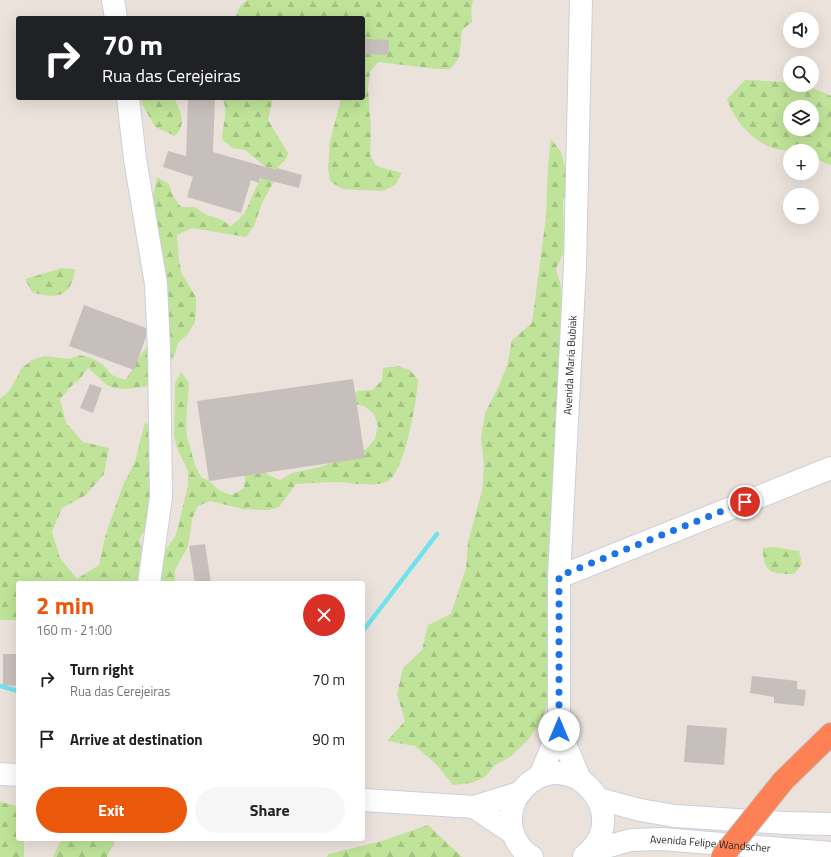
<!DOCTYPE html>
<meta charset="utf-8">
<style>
body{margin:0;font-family:"Titillium Web",sans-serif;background:#f6f6f6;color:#202124;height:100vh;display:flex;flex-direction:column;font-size:15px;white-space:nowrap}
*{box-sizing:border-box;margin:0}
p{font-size:13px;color:#757577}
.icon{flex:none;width:22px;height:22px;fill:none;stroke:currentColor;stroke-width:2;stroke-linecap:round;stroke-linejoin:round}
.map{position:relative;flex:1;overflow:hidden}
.panel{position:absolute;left:16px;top:581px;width:349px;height:260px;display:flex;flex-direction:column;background:#fff;border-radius:4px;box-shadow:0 4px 16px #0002}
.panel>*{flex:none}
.banner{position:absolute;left:16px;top:16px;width:349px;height:84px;border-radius:4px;box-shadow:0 4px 16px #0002;background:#202124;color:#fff;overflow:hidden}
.controls{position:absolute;left:783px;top:12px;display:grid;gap:8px}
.controls a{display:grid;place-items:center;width:36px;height:36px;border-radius:50%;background:#fff;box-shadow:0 4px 16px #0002;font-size:20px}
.pin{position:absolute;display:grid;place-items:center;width:34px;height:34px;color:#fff;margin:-17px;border:2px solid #fff;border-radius:50%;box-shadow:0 1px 4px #0007}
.me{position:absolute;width:44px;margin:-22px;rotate:0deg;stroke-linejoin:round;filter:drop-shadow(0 0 3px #0008)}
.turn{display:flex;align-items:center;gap:14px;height:84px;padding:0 20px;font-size:18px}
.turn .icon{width:52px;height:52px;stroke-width:2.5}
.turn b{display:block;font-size:28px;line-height:34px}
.round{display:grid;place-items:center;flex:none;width:42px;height:42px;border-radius:21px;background:#f6f6f6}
.overview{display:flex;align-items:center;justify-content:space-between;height:68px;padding:0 20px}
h1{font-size:24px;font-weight:700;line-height:30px;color:#ea580c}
.primary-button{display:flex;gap:8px;margin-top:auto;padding:8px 20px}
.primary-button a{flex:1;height:46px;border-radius:24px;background:#ea580c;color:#fff;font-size:16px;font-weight:700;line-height:46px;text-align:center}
.primary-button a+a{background:#f6f6f6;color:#202124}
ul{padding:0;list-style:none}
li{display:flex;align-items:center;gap:12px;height:60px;padding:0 20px}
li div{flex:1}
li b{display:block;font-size:15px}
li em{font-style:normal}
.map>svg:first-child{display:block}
</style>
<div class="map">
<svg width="831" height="857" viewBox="0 0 831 857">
<defs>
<pattern id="forest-firs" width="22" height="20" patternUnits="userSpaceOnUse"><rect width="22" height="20" fill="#bfe398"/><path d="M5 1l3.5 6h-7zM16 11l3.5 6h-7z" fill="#a4c383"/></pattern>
</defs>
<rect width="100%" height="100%" fill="#ece2dc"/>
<path fill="url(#forest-firs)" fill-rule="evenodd" d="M 247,0 L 473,0 L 471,10 L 472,22 L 462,30 L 459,58 L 450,69 L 437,69 L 378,62 L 370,72 L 368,90 L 371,129 L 370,155 L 376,166 L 402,173 L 395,185 L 383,191 L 342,189 L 330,181 L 328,168 L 330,142 L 341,98 L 363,98 L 363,18 L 235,18 L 241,5 Z
M 745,80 C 775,81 805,82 831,96 L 831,165 L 812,158 L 812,151 C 799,151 784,152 772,148 C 750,139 734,120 727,99 ZM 790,107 L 812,107 L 812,129 L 790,129 Z
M 139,98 L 174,98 C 181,112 187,123 175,136 L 155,127 Z
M 221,98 L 273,98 L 268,120 L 288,153 L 286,159 L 277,168 L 274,181 L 262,203 L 254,226 L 246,237 L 192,228 L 177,235 L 179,261 L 182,274 L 196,297 L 196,309 L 195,322 L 188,334 L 178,343 L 174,357 L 165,367 L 151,207 L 157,177 L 169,184 L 173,196 L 181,207 L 195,207 L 206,215 L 220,219 L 231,226 C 251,211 247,203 258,184 C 261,179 265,174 267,168 L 245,150 L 232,148 L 222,139 C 222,127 230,107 221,98 Z
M 551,139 L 561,152 L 568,178 L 563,202 L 564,251 L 556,269 L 561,286 L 566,340 L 550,698 L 539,725 L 527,741 L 510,757 L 495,765 L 485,777 L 471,783 L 453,785 L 436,764 L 415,746 L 387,741 L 405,721 L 397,694 L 403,668 L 422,650 L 428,625 L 451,614 L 466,568 L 468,542 L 482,491 L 484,465 L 481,439 L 485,413 L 497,390 L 507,366 L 512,340 L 532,323 L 546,217 L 548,166 Z
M 62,268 L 75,269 C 72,297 56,300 32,292 L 25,279 Z
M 149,345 L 157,377 L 148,386 L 135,388 L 121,389 L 108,386 L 88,368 L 76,384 L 77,380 L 60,399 L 66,423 L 83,442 L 109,448 L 104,474 L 86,495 L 62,508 L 52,532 L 60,558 L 77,579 L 99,565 L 105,537 L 123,485 L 135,462 L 145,422 L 158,436 L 146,536 L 143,533 L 139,539 L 143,550 L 144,583 L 18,583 L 18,620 L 0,620 L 0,399 L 9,391 L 22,368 L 32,360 L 44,356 L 70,359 L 79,355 L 92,358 L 103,365 L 112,375 L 125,380 C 135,368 137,356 149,345 Z
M 398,366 L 410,370 L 418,380 C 417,399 405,472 388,481 C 376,488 349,482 336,482 C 323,482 309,483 296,484 L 279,507 L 268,510 L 243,509 L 210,501 L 198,506 L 192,519 L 188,546 L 175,570 L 175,583 L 159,583 L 160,558 L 176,535 L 188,485 L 188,471 L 177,448 L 174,435 L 175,383 L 181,372 L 189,383 L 186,423 L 187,437 L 195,465 L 201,477 L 209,481 L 220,491 L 232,495 L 244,488 L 246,461 L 262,463 L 268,475 L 280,480 L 292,473 L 320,467 L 366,449 L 375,439 L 378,426 L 374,414 L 364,406 L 344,401 L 358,391 L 373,390 L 382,380 L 383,368 Z
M 775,547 L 799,551 L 802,564 L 794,574 C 771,575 763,572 763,548 Z
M 0,802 L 18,806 L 18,839 L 24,839 L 24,857 L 0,857 Z
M 428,825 L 462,857 L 327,857 L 329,854 L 382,841 Z
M 63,839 L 116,839 L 107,857 L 53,857 L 59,844 Z"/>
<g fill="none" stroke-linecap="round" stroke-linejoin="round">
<path stroke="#6ee3ee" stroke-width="4.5" d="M 363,631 L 437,534
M 0,686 L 18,691"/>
</g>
<path fill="#c7bfbb" d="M 365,39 L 389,40 L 388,55 L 365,54 Z
M 188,98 L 215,98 L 213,152 L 276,170 L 277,168 L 302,175 L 299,188 L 260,178 L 259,183 L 251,180 L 241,213 L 187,197 L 193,177 L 163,167 L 168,151 L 186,156 Z
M 84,305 L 146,328 L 146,337 L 134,370 L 69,346 Z
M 353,379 L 365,458 L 209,481 L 197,401 Z
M 90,384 L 102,388 L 93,413 L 80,408 Z
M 205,544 L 211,583 L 195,583 L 189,546 Z
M 3,654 L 18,654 L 18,686 L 3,685 Z
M 752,676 L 797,681 L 797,689 L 806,690 L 804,706 L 774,703 L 774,697 L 750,693 Z
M 687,725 L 727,728 L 724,765 L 684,762 Z"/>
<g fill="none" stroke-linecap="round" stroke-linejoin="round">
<defs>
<g id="minor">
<path d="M 113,0 L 116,18"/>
<path d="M 128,98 L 135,159 L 156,284 L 159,349 L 161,497 L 149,583"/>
<path d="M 559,577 L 831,468"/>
<path d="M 559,730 L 580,779"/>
<path d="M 0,774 L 18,775"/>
<path id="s1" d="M 540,776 L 559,730 L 559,577 L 575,266 L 581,0"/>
<path d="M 599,799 L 640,810 L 675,816 L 785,823 L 831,824"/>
<path d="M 363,800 L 474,807 L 519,793"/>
<path d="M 474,807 L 513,833"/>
<path id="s2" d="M 591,851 L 631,840 L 662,839 L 831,853"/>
<path d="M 532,857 C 519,850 510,833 511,818 C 511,807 516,796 524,788 C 568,741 637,815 584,856"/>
</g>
<path id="highway" d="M 783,781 L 831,734"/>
</defs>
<use href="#minor" stroke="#cad0dc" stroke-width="24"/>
<use href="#highway" stroke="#c3c3c3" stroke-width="24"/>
<use href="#minor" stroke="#fff" stroke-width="22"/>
<use href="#highway" stroke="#fe8055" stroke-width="22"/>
<defs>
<path id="highway-bridge" d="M 722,857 L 783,781"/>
</defs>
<use href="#highway-bridge" stroke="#c3c3c3" stroke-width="24" stroke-linecap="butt"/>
<use href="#highway-bridge" stroke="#fe8055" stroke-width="22"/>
</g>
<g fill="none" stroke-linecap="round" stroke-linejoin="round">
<path stroke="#1a73e8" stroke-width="7" stroke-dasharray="0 12.6" d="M 559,730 L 559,576 L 745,502"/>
</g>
<g text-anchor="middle" stroke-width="3" stroke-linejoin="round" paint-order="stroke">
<g font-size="11" fill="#2a2a2a" stroke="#fff">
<text dy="4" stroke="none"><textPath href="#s1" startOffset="415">Avenida Maria Bubiak</textPath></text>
<text dy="4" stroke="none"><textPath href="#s2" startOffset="121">Avenida Felipe Wandscher</textPath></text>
</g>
</g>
</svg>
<div class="controls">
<a><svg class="icon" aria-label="sound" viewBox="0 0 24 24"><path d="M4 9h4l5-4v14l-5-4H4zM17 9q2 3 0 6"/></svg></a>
<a><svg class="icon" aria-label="search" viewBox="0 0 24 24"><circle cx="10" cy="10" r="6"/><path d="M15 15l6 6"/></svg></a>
<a><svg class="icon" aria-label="layers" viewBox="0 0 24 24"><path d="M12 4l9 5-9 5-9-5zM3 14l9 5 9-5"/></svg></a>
<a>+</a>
<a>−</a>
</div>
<div class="pin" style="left:745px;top:502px;background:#d93025"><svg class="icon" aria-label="arrive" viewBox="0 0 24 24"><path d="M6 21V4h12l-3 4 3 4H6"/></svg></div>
<svg class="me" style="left:559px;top:730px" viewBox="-20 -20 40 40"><circle r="19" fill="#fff"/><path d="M0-13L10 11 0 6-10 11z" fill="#1a73e8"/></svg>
<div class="banner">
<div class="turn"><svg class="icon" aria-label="right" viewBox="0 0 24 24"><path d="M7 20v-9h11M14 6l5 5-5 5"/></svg><div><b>70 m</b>Rua das Cerejeiras</div></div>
</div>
<section class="panel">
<div class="overview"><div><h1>2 min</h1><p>160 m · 21:00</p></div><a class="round" style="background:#d93025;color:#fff"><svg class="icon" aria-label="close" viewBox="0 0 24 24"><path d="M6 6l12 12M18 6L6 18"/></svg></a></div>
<ul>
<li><svg class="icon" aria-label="right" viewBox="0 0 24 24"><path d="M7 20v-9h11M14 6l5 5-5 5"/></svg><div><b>Turn right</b><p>Rua das Cerejeiras</p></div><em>70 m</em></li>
<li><svg class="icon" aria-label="arrive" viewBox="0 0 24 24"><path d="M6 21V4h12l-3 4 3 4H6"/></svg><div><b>Arrive at destination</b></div><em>90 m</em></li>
</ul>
<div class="primary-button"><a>Exit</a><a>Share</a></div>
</section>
</div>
